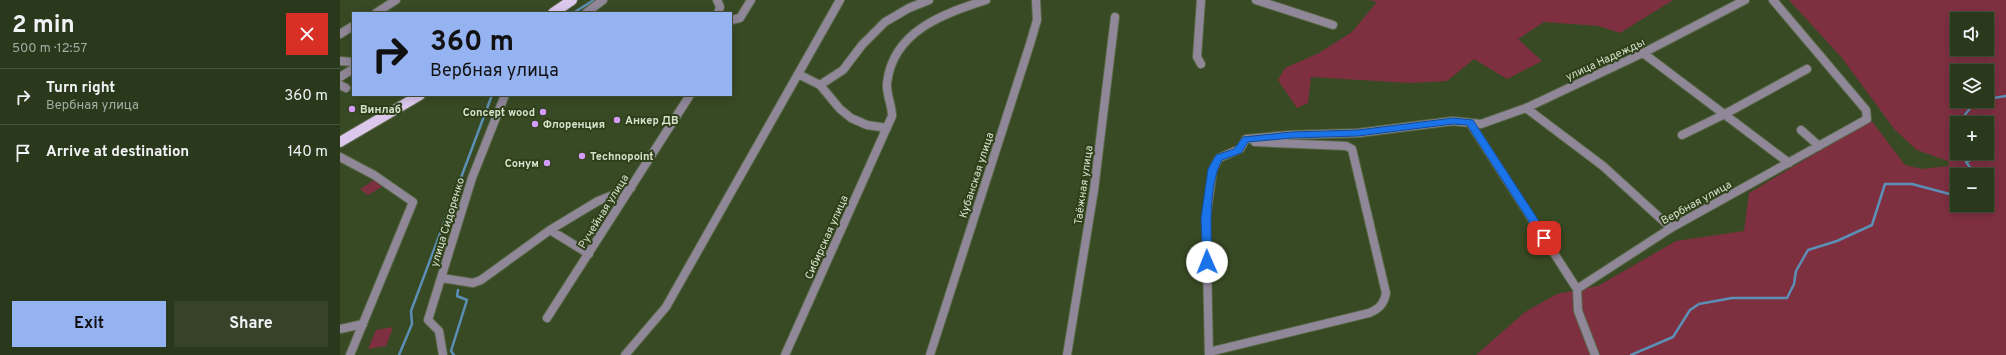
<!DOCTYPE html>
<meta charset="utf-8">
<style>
body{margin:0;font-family:Overpass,sans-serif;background:#364328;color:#f1f3f6;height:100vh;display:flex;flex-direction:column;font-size:15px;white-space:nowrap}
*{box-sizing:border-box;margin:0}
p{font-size:13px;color:#a5aca3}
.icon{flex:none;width:22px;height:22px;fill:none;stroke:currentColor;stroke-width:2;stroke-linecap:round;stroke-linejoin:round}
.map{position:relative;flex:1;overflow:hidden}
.side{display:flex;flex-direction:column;background:#2a381b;width:340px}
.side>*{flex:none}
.banner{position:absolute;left:12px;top:12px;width:380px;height:84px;border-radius:0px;box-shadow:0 2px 10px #0003,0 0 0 1px #46523a;background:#95b2f1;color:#111;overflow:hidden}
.fabs{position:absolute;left:1610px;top:12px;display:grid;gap:8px}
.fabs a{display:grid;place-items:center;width:44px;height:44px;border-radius:0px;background:#2a381b;box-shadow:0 2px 10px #0003,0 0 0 1px #46523a;font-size:20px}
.pin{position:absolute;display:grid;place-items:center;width:34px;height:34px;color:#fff;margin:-17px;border-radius:8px;box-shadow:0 2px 6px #0006}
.me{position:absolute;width:44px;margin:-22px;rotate:359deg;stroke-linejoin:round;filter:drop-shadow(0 0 3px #0008)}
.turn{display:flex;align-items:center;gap:14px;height:84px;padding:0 12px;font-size:18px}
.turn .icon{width:52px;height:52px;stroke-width:2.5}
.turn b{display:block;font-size:28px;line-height:34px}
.round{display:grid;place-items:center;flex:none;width:42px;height:42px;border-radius:0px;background:#364328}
.summary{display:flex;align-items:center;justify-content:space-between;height:68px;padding:0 12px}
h1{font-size:24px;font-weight:700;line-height:30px}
.action{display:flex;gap:8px;margin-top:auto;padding:8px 12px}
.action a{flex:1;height:46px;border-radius:0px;background:#95b2f1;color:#111;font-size:16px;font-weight:700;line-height:46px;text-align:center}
.action a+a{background:#364328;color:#f1f3f6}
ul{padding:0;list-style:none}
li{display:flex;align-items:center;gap:12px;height:56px;padding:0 12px;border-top:1px solid #46523a}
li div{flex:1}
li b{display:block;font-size:15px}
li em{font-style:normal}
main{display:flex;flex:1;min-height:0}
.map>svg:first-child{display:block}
</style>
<main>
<section class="side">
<div class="summary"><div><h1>2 min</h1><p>500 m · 12:57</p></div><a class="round" style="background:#d93025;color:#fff"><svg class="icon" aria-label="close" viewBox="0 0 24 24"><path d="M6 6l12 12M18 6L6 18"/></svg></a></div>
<ul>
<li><svg class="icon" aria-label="right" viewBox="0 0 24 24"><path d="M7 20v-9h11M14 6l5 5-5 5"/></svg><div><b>Turn right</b><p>Вербная улица</p></div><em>360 m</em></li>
<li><svg class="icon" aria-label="arrive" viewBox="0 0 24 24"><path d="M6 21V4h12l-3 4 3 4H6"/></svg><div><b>Arrive at destination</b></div><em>140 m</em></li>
</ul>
<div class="action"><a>Exit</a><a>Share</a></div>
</section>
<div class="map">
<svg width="1666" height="355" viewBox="0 0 1666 355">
<rect width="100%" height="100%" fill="#384a24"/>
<path fill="#7e3041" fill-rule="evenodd" d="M 1029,0 L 1333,0 L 1280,33 L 1259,26 L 1204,22 L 1178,39 L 1202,61 L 1167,79 L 1134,59 L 1107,81 L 1070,83 L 971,77 L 968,103 L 957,108 L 938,80 L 945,68 L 979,53 L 1012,32 L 1037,2 Z
M 1449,0 L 1666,0 L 1666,355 L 1136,355 L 1185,312 L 1217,294 L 1258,286 L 1336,241 L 1404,231 L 1409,193 L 1531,120 L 1565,165 L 1582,169 L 1609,166 L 1608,161 L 1577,150 L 1555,130 L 1502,58 ZM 1617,19 L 1647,19 L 1647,49 L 1617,49 ZM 1617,71 L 1647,71 L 1647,101 L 1617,101 ZM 1617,123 L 1647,123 L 1647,153 L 1617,153 ZM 1617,175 L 1647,175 L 1647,205 L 1617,205 Z
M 36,179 L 45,185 L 28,195 L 20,189 Z
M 53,327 L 46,346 L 28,349 L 36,330 Z"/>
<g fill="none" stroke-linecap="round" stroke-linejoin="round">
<path stroke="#5c8fb5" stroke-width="2.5" d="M 233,13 L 254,0
M 1647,99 L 1666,96
M 1626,123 L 1624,116 L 1636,101
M 1636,175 L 1626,162 L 1639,156 L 1637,153
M 59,355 L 72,324 L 71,311 L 152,95
M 114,355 L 111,351 L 127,300 L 117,296 L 118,290
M 1291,355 L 1333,337 L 1350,310 L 1359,304 L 1392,298 L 1447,298 L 1454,284 L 1456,271 L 1468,250 L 1497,241 L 1532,225 L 1545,184 L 1572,184 L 1617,196"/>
<defs>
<path id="minor" d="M 377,0 L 380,7 L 378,13
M 861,0 L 857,57 L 861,64
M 916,0 L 993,25
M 36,13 L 56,0
M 246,13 L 263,0
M 391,20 L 400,18 L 411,0
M 0,34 L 13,26
M 1303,53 L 1449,163
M 0,61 L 13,62
M 458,74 L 480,85 L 500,109 L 511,118 L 527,125 L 547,128
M 0,77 L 13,69
M 0,85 L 6,88
M 480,85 L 503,70 L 522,45 L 545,22 L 569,8 L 589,0
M 1186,108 L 1263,166 L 1331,228
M 1130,123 L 1237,289 L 1331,228 L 1527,119 L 1526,110 L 1433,0
M 1461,130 L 1479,146
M 1342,135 L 1385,114 L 1467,69
M 0,157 L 34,175 L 73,202 L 10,355
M 210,230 L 258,201 L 291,188
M 102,278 L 133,283 L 141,280 L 210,230 L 249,254
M 1237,289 L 1238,311 L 1255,355
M 207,318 L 350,95
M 0,329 L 23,324
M 869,352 L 1029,313 C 1039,309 1044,304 1046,293 L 1012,149 L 1006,146 L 915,142
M 103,355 L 99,331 L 88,320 L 132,178 L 165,95
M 285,355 L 326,307 L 500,0
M 445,355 L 552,116 C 552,104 546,95 547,83 C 553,31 603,14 646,0
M 590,355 L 690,44 L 697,20 L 696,0
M 727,355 L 754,190 L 775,17
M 869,355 L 866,218 L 873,169 L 879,158 L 900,149 L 906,139 L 951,135 L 1018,133 L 1113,121 L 1141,124 L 1186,108 L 1303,53 L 1405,0"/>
<path id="major" d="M 213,13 L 232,0
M 0,142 L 80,95"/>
</defs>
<use href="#minor" stroke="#586846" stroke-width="10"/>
<use href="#major" stroke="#586846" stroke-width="12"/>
<use href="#minor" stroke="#908799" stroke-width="8"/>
<use href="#major" stroke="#dcc8ed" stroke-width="10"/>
</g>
<path fill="#1a73e8" stroke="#114b97" d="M 1113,118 L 1133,120 L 1208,235 L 1209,238 L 1208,240 L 1201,240 L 1127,125 L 1113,124 L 1018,136 L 952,138 L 908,142 L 901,153 L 882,160 C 868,185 871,234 872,262 L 870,265 L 863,265 L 861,218 L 868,169 L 876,155 L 894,149 L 903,137 L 952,132 L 1018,130 Z"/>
<g fill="#d39cfc" stroke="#2e3f1a" stroke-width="1.5">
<circle cx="12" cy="109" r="4"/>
<circle cx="203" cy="112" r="4"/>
<circle cx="277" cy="120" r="4"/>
<circle cx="195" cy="124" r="4"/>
<circle cx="242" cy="156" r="4"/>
<circle cx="207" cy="163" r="4"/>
</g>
<g text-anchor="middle" stroke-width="4" stroke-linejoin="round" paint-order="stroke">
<g font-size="11" fill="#d7e2cc" stroke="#2e3f1a">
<text transform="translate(1265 59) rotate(-25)" y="4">улица Надежды</text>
<text transform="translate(636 175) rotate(-72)" y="4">Кубанская улица</text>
<text transform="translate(743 185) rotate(-82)" y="4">Таёжная улица</text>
<text transform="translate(1356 202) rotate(-29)" y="4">Вербная улица</text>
<text transform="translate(263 211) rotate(-58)" y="4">Ручейная улица</text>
<text transform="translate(107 222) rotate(-73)" y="4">улица Сидоренко</text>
<text transform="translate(486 237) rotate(-66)" y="4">Сибирская улица</text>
</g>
<g font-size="11" font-weight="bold" fill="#d7e2cc" stroke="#2e3f1a" text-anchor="start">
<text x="20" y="113">Винлаб</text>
<text x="195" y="116" text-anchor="end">Concept wood</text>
<text x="285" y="124">Анкер ДВ</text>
<text x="203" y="128">Флоренция</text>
<text x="250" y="160">Technopoint</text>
<text x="199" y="167" text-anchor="end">Сонум</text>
</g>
</g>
</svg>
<div class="fabs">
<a><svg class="icon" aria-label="sound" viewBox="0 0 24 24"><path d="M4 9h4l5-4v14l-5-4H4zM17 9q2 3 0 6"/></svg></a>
<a><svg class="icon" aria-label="layers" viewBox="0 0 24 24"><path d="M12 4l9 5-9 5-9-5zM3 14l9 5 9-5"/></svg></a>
<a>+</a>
<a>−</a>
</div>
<div class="pin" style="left:1204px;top:238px;background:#d93025"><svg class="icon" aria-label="arrive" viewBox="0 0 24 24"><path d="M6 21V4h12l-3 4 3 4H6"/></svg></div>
<svg class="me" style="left:867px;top:262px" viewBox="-20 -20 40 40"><circle r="19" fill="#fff"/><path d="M0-13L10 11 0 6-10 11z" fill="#1a73e8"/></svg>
<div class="banner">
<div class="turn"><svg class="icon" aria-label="right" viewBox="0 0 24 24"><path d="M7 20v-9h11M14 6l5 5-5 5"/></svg><div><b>360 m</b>Вербная улица</div></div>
</div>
</div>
</main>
